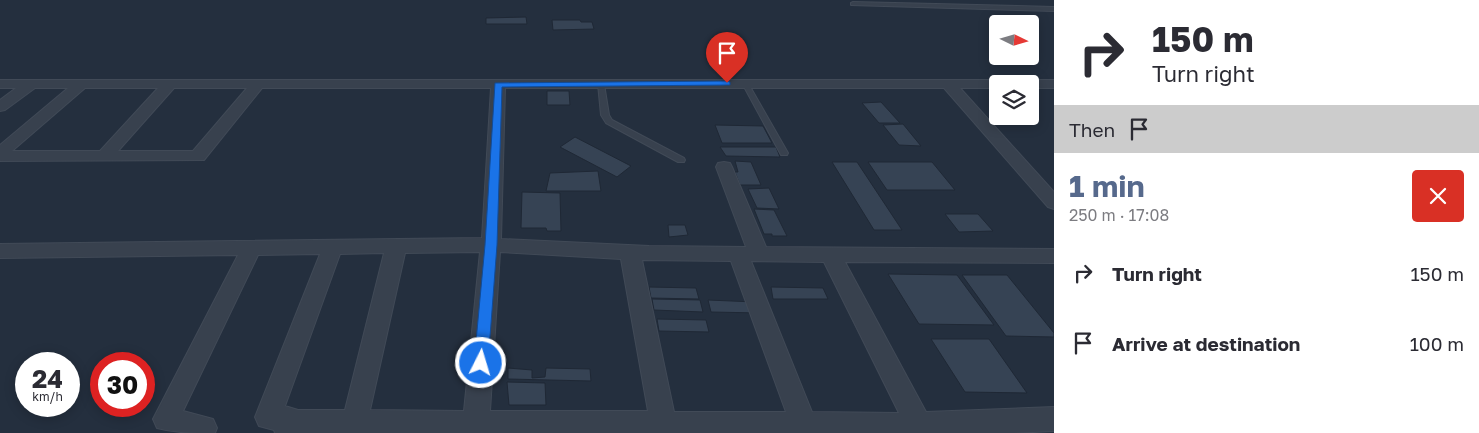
<!DOCTYPE html>
<meta charset="utf-8">
<style>
body{margin:0;font-family:"Golos Text",sans-serif;background:#f7f7f7;color:#2b2b33;height:100vh;display:flex;flex-direction:column;font-size:19px;white-space:nowrap}
*{box-sizing:border-box;margin:0}
p{font-size:16px;color:#7c7c81}
.icon{flex:none;width:28px;height:28px;fill:none;stroke:currentColor;stroke-width:2;stroke-linecap:round;stroke-linejoin:round}
.map{position:relative;flex:1;overflow:hidden}
.drawer{display:flex;flex-direction:column;background:#fff;width:425px}
.drawer>*{flex:none}
.top-card{background:#fff;color:#2b2b33;overflow:hidden}
.needle{width:32px;rotate:95deg}
.tools{position:absolute;left:989px;top:15px;display:grid;gap:10px}
.tools a{display:grid;place-items:center;width:50px;height:50px;border-radius:5px;background:#fff;box-shadow:0 2px 12px #0003;font-size:25px}
.speed{position:absolute;left:15px;top:352px;display:flex;gap:10px;font-size:25px;font-weight:700;text-align:center}
.speed>*{display:grid;place-content:center;width:65px;height:65px;border-radius:50%;background:#fff;box-shadow:0 2px 12px #0003;line-height:1}
.speed small{font-size:12px;font-weight:400}
.speed .limit{border:8px solid #d22;background:#fff;color:#111}
.pin{position:absolute;display:grid;place-items:center;width:42px;height:42px;color:#fff;margin:-51px -21px;border-radius:50% 50% 50% 0;rotate:-45deg;box-shadow:0 0 5px #0007}
.pin .icon{rotate:45deg}
.me{position:absolute;width:55px;margin:-28px;rotate:5deg;stroke-linejoin:round;filter:drop-shadow(0 0 4px #0008)}
.turn{display:flex;align-items:center;gap:18px;height:105px;padding:0 15px;font-size:22px}
.turn .icon{width:65px;height:65px;stroke-width:2.5}
.turn b{display:block;font-size:35px;line-height:42px}
.then{display:flex;align-items:center;height:48px;padding:0 15px;background:#0003;gap:10px;font-size:19px}
.round{display:grid;place-items:center;flex:none;width:52px;height:52px;border-radius:5px;background:#f7f7f7}
.headline{display:flex;align-items:center;justify-content:space-between;height:85px;padding:0 15px}
h1{font-size:30px;font-weight:700;line-height:38px;color:#56698c}
ul{padding:0;list-style:none}
li{display:flex;align-items:center;gap:15px;height:70px;padding:0 15px}
li div{flex:1}
li b{display:block;font-size:19px}
li em{font-style:normal}
main{display:flex;flex:1;min-height:0}
.map>svg:first-child{display:block}
</style>
<main>
<div class="map">
<svg width="1054" height="433" viewBox="0 0 1054 433">
<rect width="100%" height="100%" fill="#242f3e"/>
<path fill="#364354" stroke="#1f2835" d="M 526,17 L 527,24 L 486,24 L 486,18 Z
M 552,20 L 580,20 L 581,22 L 592,22 L 594,29 L 553,30 Z
M 547,91 L 569,91 L 570,105 L 547,105 Z
M 881,102 L 900,123 L 879,123 L 862,103 Z
M 903,124 L 921,146 L 899,145 L 883,125 Z
M 715,125 L 763,126 L 772,143 L 722,143 Z
M 575,137 L 631,166 L 617,177 L 560,147 Z
M 720,147 L 776,147 L 780,157 L 726,156 Z
M 735,161 L 751,162 L 761,185 L 740,185 L 735,172 L 738,172 Z
M 832,162 L 857,162 L 902,230 L 874,230 Z
M 868,162 L 932,162 L 955,190 L 887,190 Z
M 598,171 L 601,191 L 546,191 L 550,173 Z
M 769,188 L 779,209 L 757,208 L 748,189 Z
M 522,192 L 560,193 L 561,231 L 547,231 L 546,228 L 521,228 Z
M 754,209 L 774,210 L 787,236 L 772,236 L 772,234 L 764,234 Z
M 945,214 L 978,214 L 993,231 L 959,232 Z
M 668,225 L 685,225 L 688,235 L 669,237 Z
M 888,274 L 957,275 L 994,325 L 919,324 Z
M 962,275 L 1007,275 L 1054,333 L 1054,337 L 1006,336 Z
M 649,287 L 696,288 L 699,299 L 651,298 Z
M 771,287 L 823,288 L 828,299 L 773,299 Z
M 652,299 L 700,300 L 703,312 L 654,310 Z
M 708,300 L 755,302 L 760,313 L 711,312 Z
M 657,319 L 706,320 L 709,332 L 659,331 Z
M 931,339 L 989,339 L 1027,393 L 965,392 Z
M 508,368 L 532,370 L 532,378 L 545,377 L 546,368 L 590,369 L 591,381 L 508,379 Z
M 507,382 L 545,383 L 546,405 L 509,405 Z"/>
<g fill="none" stroke-linecap="round" stroke-linejoin="round">
<defs>
<path id="service" d="M 853,2 L 1054,7 L 1054,11 L 851,5 L 851,3 Z
M 745,81 L 748,83 L 788,153 L 787,155 L 781,155 L 780,153 L 742,83 Z
M 601,82 L 604,84 L 609,115 L 612,120 L 684,158 L 685,160 L 684,162 L 678,162 L 606,123 L 601,115 L 598,84 Z"/>
<path id="minor" d="M 0,80 L 998,80 L 1004,83 L 1011,80 L 1054,80 L 1054,88 L 1030,88 L 1030,84 L 998,84 L 998,88 L 960,88 L 1054,192 L 1054,209 L 1048,207 L 944,88 L 505,88 L 501,239 L 649,246 L 746,247 L 716,167 L 718,163 L 724,162 L 730,163 L 732,167 L 766,247 L 1054,249 L 1054,263 L 845,262 L 926,412 L 1054,407 L 1054,431 L 1013,433 L 275,433 L 274,430 L 259,426 L 255,417 L 320,254 L 258,255 L 183,411 L 213,419 L 217,428 L 215,433 C 195,433 176,433 157,428 L 153,419 L 238,255 L 0,258 L 0,244 L 482,238 L 491,88 L 262,88 L 204,160 L 0,161 L 0,145 L 68,88 L 35,88 L 5,110 L 0,111 L 0,100 L 16,88 L 0,88 ZM 85,88 L 158,88 L 100,151 L 12,151 ZM 174,88 L 247,88 L 193,151 L 118,151 ZM 480,252 L 464,411 L 370,410 L 405,253 ZM 500,252 L 621,259 L 648,411 L 490,411 ZM 384,253 L 345,410 L 298,410 L 285,406 L 340,254 ZM 642,260 L 731,261 L 786,412 L 674,412 ZM 751,261 L 824,262 L 899,413 L 812,412 Z"/>
</defs>
<use href="#service" stroke="#414a57" stroke-width="2"/>
<use href="#minor" stroke="#414a57" stroke-width="2"/>
<use href="#service" fill="#38414e" fill-rule="evenodd"/>
<use href="#minor" fill="#38414e" fill-rule="evenodd"/>
</g>
<path fill="#1a73e8" stroke="#114b97" d="M 727,81 L 730,82 L 730,85 L 502,87 L 497,245 L 488,363 L 486,368 L 481,370 L 476,368 L 474,363 L 485,245 L 495,83 Z"/>
</svg>
<div class="tools">
<a><svg class="needle" viewBox="-14 -14 28 28"><path d="M0-13l5 13h-10z" fill="#e53935"/><path d="M0 13l5-13h-10z" fill="#7c7c81"/></svg></a>
<a><svg class="icon" aria-label="layers" viewBox="0 0 24 24"><path d="M12 4l9 5-9 5-9-5zM3 14l9 5 9-5"/></svg></a>
</div>
<div class="speed"><div>24<small>km/h</small></div><div class="limit">30</div></div>
<div class="pin" style="left:727px;top:83px;background:#d93025"><svg class="icon" aria-label="arrive" viewBox="0 0 24 24"><path d="M6 21V4h12l-3 4 3 4H6"/></svg></div>
<svg class="me" style="left:481px;top:363px" viewBox="-20 -20 40 40"><circle r="17" fill="#1a73e8" stroke="#fff" stroke-width="3"/><path d="M0-11L8 9 0 5-8 9z" fill="#fff"/></svg>
</div>
<section class="drawer">
<div class="top-card">
<div class="turn"><svg class="icon" aria-label="right" viewBox="0 0 24 24"><path d="M7 20v-9h11M14 6l5 5-5 5"/></svg><div><b>150 m</b>Turn right</div></div>
<div class="then">Then<svg class="icon" aria-label="arrive" viewBox="0 0 24 24"><path d="M6 21V4h12l-3 4 3 4H6"/></svg></div>
</div>
<div class="headline"><div><h1>1 min</h1><p>250 m · 17:08</p></div><a class="round" style="background:#d93025;color:#fff"><svg class="icon" aria-label="close" viewBox="0 0 24 24"><path d="M6 6l12 12M18 6L6 18"/></svg></a></div>
<ul>
<li><svg class="icon" aria-label="right" viewBox="0 0 24 24"><path d="M7 20v-9h11M14 6l5 5-5 5"/></svg><div><b>Turn right</b></div><em>150 m</em></li>
<li><svg class="icon" aria-label="arrive" viewBox="0 0 24 24"><path d="M6 21V4h12l-3 4 3 4H6"/></svg><div><b>Arrive at destination</b></div><em>100 m</em></li>
</ul>
</section>
</main>
